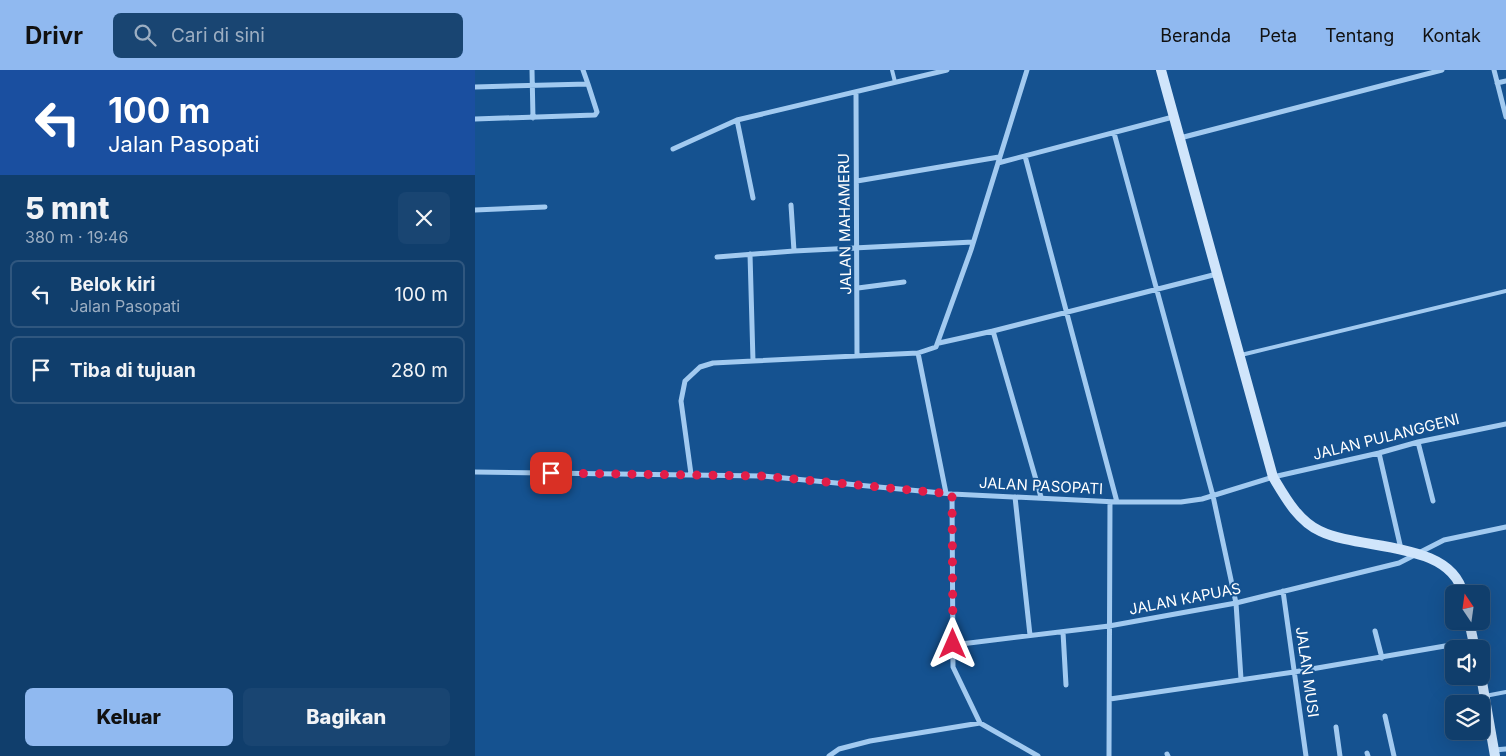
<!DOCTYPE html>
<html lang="id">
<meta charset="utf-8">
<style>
body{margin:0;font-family:Inter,sans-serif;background:#194572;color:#f1f3f6;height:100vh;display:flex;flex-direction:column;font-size:19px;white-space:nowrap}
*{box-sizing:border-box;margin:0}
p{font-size:16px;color:#9caec2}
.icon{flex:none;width:28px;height:28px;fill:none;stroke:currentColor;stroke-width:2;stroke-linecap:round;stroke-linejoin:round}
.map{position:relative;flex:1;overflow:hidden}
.drawer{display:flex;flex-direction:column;background:#103e6c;width:475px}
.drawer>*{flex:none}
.guide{background:#1a4fa0;color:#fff;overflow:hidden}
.needle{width:32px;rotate:347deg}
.controls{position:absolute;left:970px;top:515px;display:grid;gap:10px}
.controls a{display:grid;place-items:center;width:45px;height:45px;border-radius:8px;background:#103e6c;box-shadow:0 5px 20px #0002,0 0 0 1px #30577f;font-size:25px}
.pin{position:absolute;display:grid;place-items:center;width:42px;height:42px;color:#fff;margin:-21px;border-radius:10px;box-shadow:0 2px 8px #0006}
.me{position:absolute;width:55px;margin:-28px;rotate:0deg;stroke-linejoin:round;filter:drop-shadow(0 0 4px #0008)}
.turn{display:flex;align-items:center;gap:18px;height:105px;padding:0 25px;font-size:22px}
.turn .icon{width:65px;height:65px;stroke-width:2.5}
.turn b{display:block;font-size:35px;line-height:42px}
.round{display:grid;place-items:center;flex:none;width:52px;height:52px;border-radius:8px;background:#194572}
.summary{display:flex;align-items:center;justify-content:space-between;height:85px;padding:0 25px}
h1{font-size:30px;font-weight:800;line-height:38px}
.action{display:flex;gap:10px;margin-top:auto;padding:10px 25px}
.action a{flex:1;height:58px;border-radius:8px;background:#90b9f0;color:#111;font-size:20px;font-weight:800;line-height:58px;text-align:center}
.action a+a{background:#194572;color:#f1f3f6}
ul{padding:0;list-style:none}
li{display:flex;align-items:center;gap:15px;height:68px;margin:0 10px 8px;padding:0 15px;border:2px solid #30577f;border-radius:8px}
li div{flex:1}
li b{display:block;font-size:19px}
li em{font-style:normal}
header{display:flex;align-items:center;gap:30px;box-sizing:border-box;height:70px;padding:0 25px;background:#90b9f0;color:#111}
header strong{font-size:24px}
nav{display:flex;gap:28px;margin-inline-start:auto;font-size:18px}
.search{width:350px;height:45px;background:#194572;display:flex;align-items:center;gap:12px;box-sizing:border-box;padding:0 18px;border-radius:8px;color:#9caec2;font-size:19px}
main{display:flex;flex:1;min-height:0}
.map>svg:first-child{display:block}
</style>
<header>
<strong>Drivr</strong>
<div class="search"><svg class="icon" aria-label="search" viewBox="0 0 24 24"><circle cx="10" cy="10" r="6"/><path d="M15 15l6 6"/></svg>Cari di sini</div>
<nav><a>Beranda</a><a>Peta</a><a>Tentang</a><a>Kontak</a></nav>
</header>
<main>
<section class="drawer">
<div class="guide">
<div class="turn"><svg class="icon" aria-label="left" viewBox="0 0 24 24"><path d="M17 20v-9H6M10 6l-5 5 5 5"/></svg><div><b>100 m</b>Jalan Pasopati</div></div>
</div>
<div class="summary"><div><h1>5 mnt</h1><p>380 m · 19:46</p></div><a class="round"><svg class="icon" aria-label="close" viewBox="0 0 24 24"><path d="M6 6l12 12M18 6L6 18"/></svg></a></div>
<ul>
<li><svg class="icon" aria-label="left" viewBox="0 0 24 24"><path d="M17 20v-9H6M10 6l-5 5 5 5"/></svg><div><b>Belok kiri</b><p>Jalan Pasopati</p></div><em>100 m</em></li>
<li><svg class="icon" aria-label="arrive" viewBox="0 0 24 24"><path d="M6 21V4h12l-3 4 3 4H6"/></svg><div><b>Tiba di tujuan</b></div><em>280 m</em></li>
</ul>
<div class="action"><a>Keluar</a><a>Bagikan</a></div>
</section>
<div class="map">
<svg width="1031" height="686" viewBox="0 0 1031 686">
<rect width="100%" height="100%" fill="#155290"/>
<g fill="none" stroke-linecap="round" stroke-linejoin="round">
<path stroke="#a2caf0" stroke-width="4" d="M 417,0 L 420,12
M 766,285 L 1031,221
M 1010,626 L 1031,622"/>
<path stroke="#a2caf0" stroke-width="5" d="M 57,0 L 58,48
M 1019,0 L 1031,47
M 1022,13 L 1031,11
M 0,17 L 113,14 L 108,0
M 381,23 L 382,284
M 0,49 L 120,45 L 122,42 L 113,14
M 262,50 L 278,128
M 639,63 L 738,426 L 761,533 L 766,609
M 705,68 L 967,0
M 198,79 L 262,50 L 472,0
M 550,86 L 642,432
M 523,93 L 698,47
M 382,111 L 524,87
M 316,135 L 319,181
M 0,140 L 70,137
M 275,184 L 278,291
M 242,187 L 319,181 L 498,172
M 383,218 L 429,212
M 464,273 L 518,261
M 443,283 L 471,423
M 943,372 L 958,431
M 904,383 L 926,479
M 0,402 L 288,406 L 477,424 L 642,432 L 706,432 L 727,429 L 798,407 L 904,383 L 943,372 L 1031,354
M 216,404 L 206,331 L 210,311 L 225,297 L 238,293 L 278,291 L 443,283 L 461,277 L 496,180 L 552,0
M 477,424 L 478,597 L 505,653
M 540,427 L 555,565
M 566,427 L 518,261 L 742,204
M 808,521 L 831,686
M 900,561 L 907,588
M 588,562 L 591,615
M 478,575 L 634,556 L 761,533 L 924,493 L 969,470 L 1031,457
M 635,629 L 819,602 L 999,571
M 910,646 L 919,686
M 861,657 L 865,686
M 1019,680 L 1031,679
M 892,683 L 893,686
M 692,684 L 693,686
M 354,686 L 364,679 L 395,671 L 505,653 L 563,686
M 634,686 L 635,432"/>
<path stroke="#d0e5fb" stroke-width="10" d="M 686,0 L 798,407 C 810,427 823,451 845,461 C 886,481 976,470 988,524
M 994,551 L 1000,579
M 1006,606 L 1020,686"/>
</g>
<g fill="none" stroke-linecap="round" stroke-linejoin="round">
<path stroke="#e11d48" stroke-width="9" stroke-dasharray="0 16.2" d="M 76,403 L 288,406 L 477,424 L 478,574"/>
</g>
<g text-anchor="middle" stroke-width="4" stroke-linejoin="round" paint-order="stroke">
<g font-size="15" fill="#fff" stroke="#155290">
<text transform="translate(370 154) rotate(-91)" y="5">JALAN MAHAMERU</text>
<text transform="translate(911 367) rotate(-14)" y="5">JALAN PULANGGENI</text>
<text transform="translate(566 416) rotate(3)" y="5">JALAN PASOPATI</text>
<text transform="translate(710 529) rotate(-11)" y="5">JALAN KAPUAS</text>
<text transform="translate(832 602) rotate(82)" y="5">JALAN MUSI</text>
</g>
</g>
</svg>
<div class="controls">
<a><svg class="needle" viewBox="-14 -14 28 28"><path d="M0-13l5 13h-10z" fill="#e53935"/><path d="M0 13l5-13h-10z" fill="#9caec2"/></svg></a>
<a><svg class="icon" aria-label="sound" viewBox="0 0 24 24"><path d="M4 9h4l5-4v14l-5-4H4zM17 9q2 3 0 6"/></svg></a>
<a><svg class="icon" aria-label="layers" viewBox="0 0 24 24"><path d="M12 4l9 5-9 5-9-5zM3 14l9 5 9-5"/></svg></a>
</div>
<div class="pin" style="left:76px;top:403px;background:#d93025"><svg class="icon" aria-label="arrive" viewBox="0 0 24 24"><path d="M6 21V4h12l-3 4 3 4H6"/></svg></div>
<svg class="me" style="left:478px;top:574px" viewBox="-20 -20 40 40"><path d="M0-17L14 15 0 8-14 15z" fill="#e11d48" stroke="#fff" stroke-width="4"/></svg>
</div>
</main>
